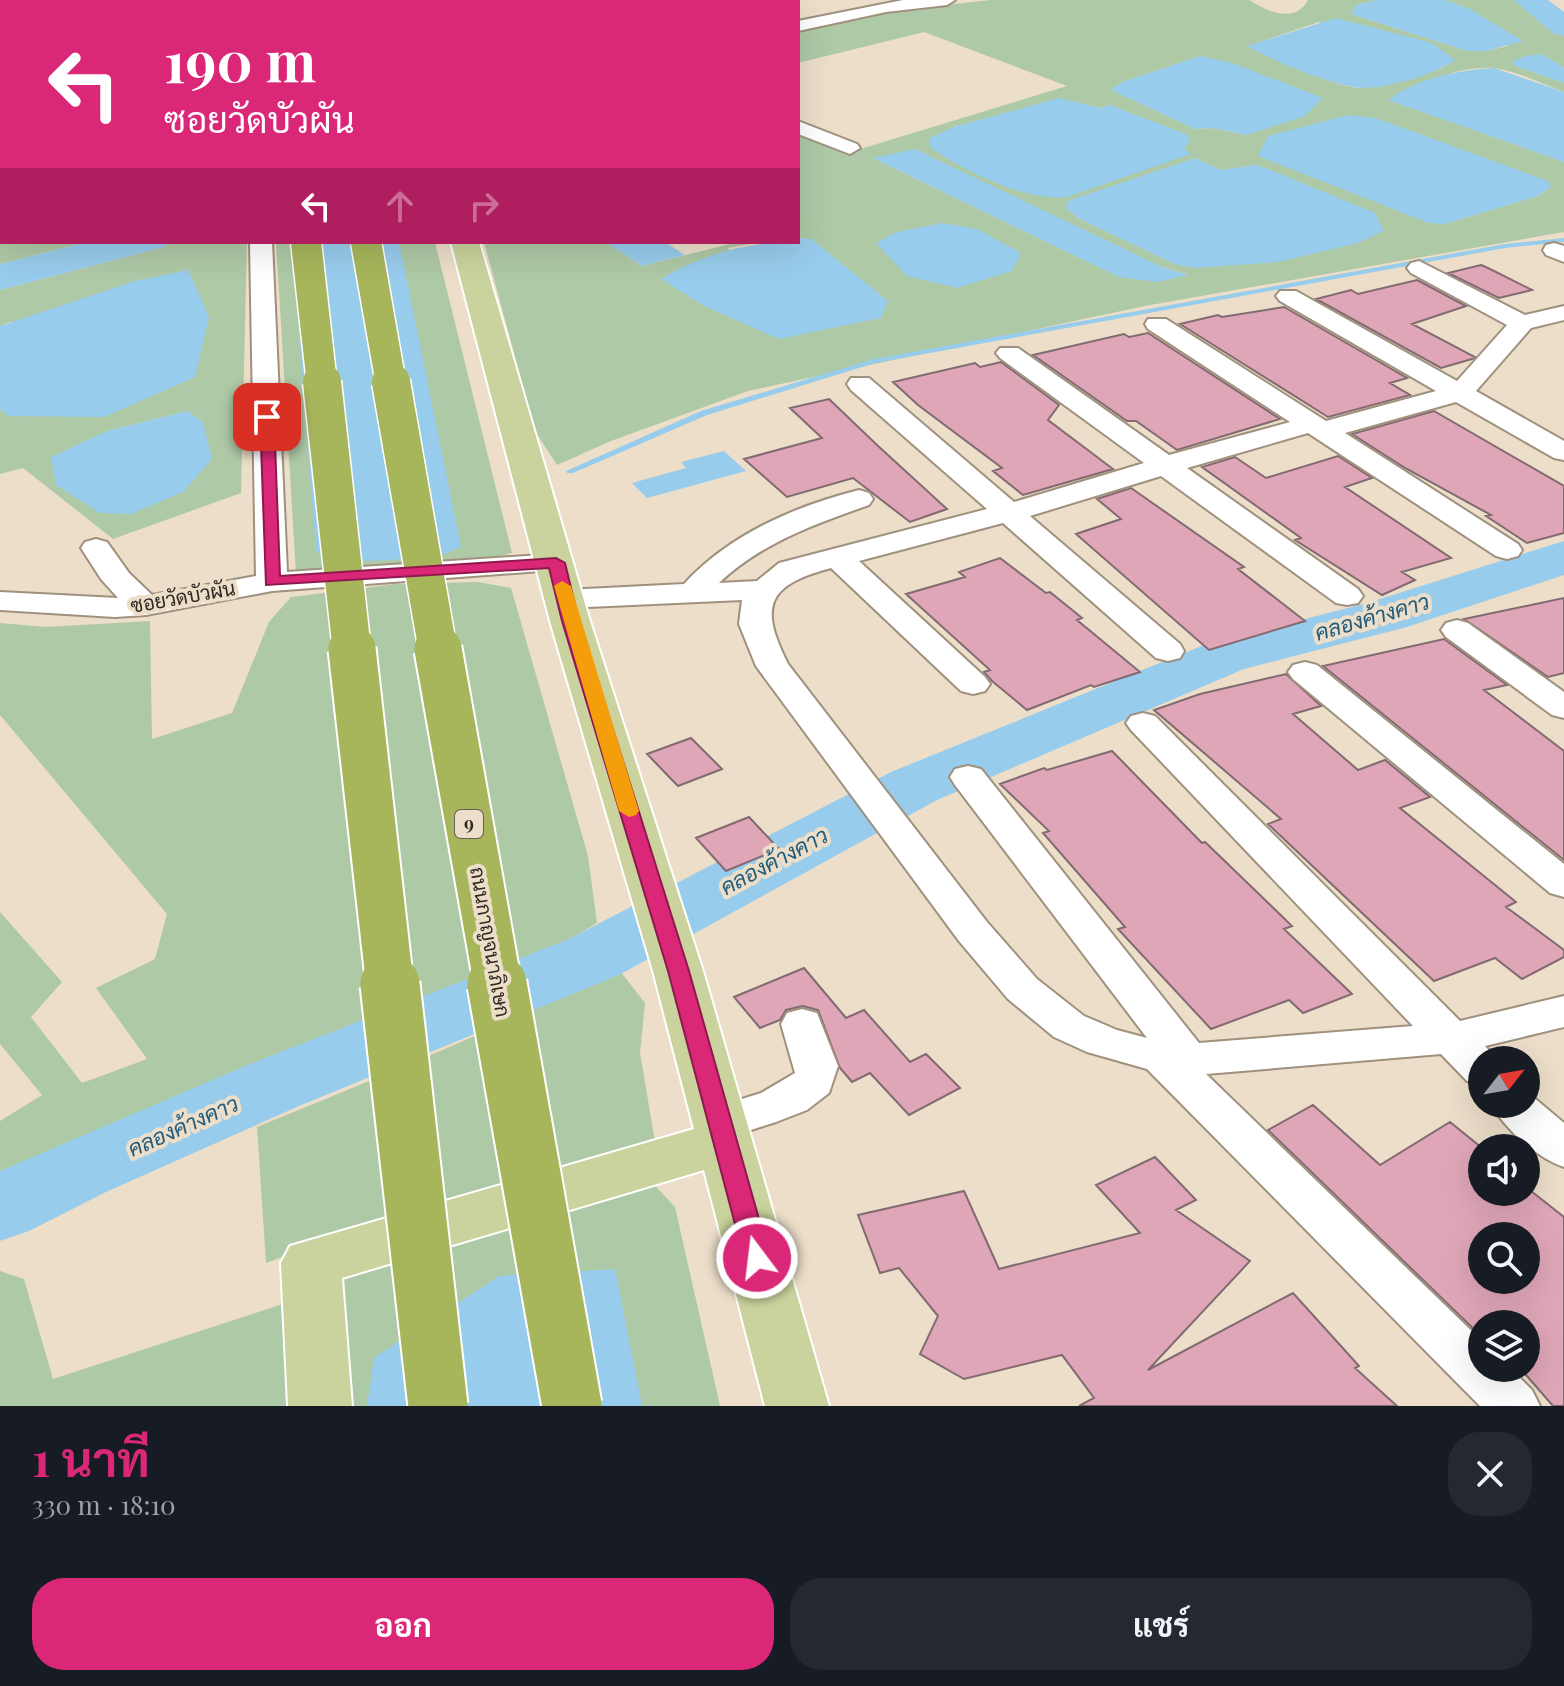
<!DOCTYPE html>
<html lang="th">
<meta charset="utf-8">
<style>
body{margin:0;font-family:"Playfair Display",Sarabun,serif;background:#242831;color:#f1f3f6;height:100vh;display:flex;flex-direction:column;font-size:30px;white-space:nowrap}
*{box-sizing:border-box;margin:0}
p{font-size:26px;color:#9ea1a6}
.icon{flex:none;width:44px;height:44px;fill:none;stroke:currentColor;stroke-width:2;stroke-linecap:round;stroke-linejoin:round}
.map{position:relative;height:1406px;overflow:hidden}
.sheet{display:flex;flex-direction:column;background:#171b24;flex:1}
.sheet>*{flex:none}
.banner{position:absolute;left:0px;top:0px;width:800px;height:244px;box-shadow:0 8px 32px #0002;background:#db2777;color:#fff;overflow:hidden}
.needle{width:52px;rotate:59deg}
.tools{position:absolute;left:1468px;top:1046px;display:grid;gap:16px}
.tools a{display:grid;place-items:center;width:72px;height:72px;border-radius:50%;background:#171b24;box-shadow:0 8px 32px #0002;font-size:40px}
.pin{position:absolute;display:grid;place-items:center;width:68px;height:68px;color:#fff;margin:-34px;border-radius:16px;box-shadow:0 4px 12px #0006}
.me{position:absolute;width:88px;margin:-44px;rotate:345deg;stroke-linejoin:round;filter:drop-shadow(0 0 6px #0008)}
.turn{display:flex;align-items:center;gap:28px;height:168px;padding:0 32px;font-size:36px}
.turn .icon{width:104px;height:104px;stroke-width:2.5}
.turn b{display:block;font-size:56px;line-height:68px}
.lanes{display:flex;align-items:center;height:76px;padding:0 32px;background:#0003;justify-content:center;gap:40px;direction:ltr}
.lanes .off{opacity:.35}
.round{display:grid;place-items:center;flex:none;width:84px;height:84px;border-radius:32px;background:#242831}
.headline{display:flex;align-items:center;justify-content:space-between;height:136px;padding:0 32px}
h1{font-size:48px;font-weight:700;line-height:60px;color:#db2777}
.primary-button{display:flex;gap:16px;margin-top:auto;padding:16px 32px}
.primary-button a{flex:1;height:92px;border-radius:32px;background:#db2777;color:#fff;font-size:32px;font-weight:700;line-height:92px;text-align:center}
.primary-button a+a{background:#242831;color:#f1f3f6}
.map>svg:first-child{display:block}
</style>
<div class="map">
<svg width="1564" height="1406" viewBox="0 0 1564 1406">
<rect width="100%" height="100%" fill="#ecdec9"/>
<path fill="#aec9a6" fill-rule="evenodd" d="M 991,0 L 1249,0 C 1268,12 1295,24 1308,0 L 1376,0 L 1357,5 L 1351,14 L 1467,51 L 1486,51 L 1508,46 L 1470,9 L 1445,0 L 1521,0 L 1564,31 L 1564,68 L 1542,54 L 1515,66 L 1564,83 L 1564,92 C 1542,84 1515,70 1492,68 C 1455,66 1422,85 1389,100 L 1564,162 L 1564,232 L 1145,306 L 748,391 L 611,441 L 557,465 L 535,431 L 484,242 L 606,242 L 642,266 L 738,242 L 761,242 L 728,248 L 779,339 L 804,238 L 798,238 L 798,128 L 854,151 L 1067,86 L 924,32 L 798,63 L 798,30 L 871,13 ZM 1319,22 L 1445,67 C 1417,76 1389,87 1360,88 C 1339,88 1268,57 1248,46 ZM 1200,56 L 1246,135 L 1213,128 L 1195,129 L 1111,90 L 1122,82 ZM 1059,99 L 1100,108 L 1110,105 L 1187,135 L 1184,148 L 954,127 ZM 1375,118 L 1551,187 L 1538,196 L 1445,224 L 1259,156 L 1267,144 ZM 1195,158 L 1221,170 L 1256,165 L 1268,169 L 1174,264 L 1078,218 L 1066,208 L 1069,201 ZM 875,159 L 1162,267 L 1187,274 L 1119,277 Z
M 0,198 L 2,242 L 87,242 L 0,264 Z
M 169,242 L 247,242 L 241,493 L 113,539 L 23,468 L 0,474 L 0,409 L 9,416 L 158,393 L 195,377 L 10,322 L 0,326 L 0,290 L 164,247 ZM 187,411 L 203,422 L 107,431 Z
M 276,242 L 435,242 L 512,553 L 482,560 L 296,573 Z
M 478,582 L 511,588 L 588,856 L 597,923 L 529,964 L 323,1041 L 279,1073 L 153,1124 L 0,1193 L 0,1121 L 42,1095 L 0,1044 L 0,912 L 62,982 L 31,1017 L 82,1083 L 147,1059 L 96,988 L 155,959 L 167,914 L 0,715 L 0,623 L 46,627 L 150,621 L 152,739 L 232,713 L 269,622 L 291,597 L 396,584 Z
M 617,967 L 645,1003 L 640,1053 L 655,1142 L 358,1229 L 266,1263 L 257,1127 C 381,1076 499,1030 617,967 Z
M 648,1178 L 675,1207 L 720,1406 L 0,1406 L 0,1271 L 24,1279 L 53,1379 L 280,1305 L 359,1265 Z"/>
<path fill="#98ccec" d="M 1376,0 L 1445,0 L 1470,9 L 1523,41 L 1486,51 L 1467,51 L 1351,14 L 1357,5 Z
M 1336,18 L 1432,43 L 1455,60 C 1435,75 1377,92 1353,87 C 1320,80 1276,62 1247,46 Z
M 1542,54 L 1564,68 L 1564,83 L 1515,66 L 1512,62 L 1525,56 Z
M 1200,56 L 1232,63 L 1323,98 L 1305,116 L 1246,135 L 1213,128 L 1195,129 L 1111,90 L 1122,82 Z
M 1494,68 L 1564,92 L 1564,162 L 1388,100 C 1418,78 1458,70 1494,68 Z
M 1059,98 L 1100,108 L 1110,105 L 1188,135 L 1190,141 L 1184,148 L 1191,154 L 1067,197 C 1027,202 963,171 930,147 L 930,138 L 954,127 Z
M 1348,115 L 1375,118 L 1395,125 L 1548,181 L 1551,187 L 1538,196 L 1445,224 L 1429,223 L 1258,156 L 1268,136 Z
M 915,149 L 1162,267 L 1189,275 L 1157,282 L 1119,277 L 873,158 Z
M 1195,158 L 1221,170 L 1256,165 L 1268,169 L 1375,213 L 1384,231 L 1358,243 L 1278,262 L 1195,268 L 1174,264 L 1078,218 L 1066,208 L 1068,201 Z
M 942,223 L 977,229 L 1021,253 L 1012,271 L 957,288 L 907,276 L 876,243 L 897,232 Z
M 798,238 L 811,239 L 888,301 L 881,318 L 779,339 L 704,306 L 661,279 C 705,253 747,242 798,242 Z
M 87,242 L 169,242 L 164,247 L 0,290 L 0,264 Z
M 292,242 L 399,242 L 461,547 L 437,557 L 372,561 L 330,560 L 316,551 Z
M 606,242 L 665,242 L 685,255 L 642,266 Z
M 188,270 L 209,317 L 195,377 L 104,417 L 9,416 L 0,409 L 0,326 L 135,281 Z
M 187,411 L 203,422 L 212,459 L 183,492 L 131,514 L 100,513 L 56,485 L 51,457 L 107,431 Z
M 724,451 L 746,471 L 647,498 L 632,483 L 686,468 L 681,462 Z
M 615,1269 L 642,1406 L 367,1406 L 374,1358 L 499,1276 Z"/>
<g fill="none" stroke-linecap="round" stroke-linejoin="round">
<path fill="#98ccec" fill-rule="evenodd" d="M 1564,238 L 1564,242 L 1505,248 L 875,363 L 707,415 L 573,473 L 567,473 L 566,471 L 701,411 L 874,359 L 1505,244 Z"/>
<path fill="#98ccec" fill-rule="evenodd" d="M 1514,0 L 1548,0 L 1564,12 L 1564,36 L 1553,33 Z
M 1564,541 L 1564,575 L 1407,627 L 1244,669 L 937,800 L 619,975 L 299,1106 L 106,1192 L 29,1231 L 0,1241 L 0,1171 L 245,1066 L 569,939 L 891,772 L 1204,645 L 1367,603 Z"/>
</g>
<path fill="#dfa6b8" stroke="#826a71" stroke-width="2" fill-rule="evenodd" d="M 1481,265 L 1488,268 L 1532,290 L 1499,298 L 1448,273 Z
M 1417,280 L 1466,306 L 1412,324 L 1475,357 L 1472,359 L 1441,368 L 1316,299 L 1351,290 L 1358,294 Z
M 1284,307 L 1407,378 L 1390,383 L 1410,395 L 1328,417 L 1180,324 L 1218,315 L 1222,317 Z
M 1148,333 L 1280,419 L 1177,450 L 1136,421 L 1127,421 L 1033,355 L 1124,334 L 1129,337 Z
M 1001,362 L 1059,405 L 1048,420 L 1113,469 L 1023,495 L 993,471 L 1002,468 L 918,405 L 893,382 L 975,363 L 980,367 Z
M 829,399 L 877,445 L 947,509 L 910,522 L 853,478 L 787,497 L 744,459 L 822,438 L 790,408 Z
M 1434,411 L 1564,486 L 1564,533 L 1527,543 L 1486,516 L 1491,515 L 1405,468 L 1352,434 Z
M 1338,456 L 1372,478 L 1345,487 L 1451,558 L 1402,572 L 1415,580 L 1382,595 L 1295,540 L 1301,538 L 1202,467 L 1235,457 L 1266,478 Z
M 1131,488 L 1244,567 L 1238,569 L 1305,621 L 1209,650 L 1076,534 L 1121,519 L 1097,499 Z
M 1000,558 L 1046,593 L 1050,592 L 1082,618 L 1077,620 L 1140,672 L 1094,687 L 1091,685 L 1027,710 L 992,681 L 984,672 L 990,670 L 906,594 L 965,577 L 959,572 Z
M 1564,598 L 1564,673 L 1548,677 L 1464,619 Z
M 1444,639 L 1507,685 L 1484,690 L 1564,751 L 1564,860 L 1323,666 Z
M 1286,674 L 1321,706 L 1293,714 L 1358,770 L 1385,760 L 1430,797 L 1400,808 L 1516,902 L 1506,907 L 1564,950 L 1564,957 L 1522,979 L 1495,958 L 1434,981 L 1268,824 L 1281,819 L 1154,710 L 1200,694 Z
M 691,738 L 722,769 L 678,786 L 647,754 Z
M 1112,751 L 1202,843 L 1205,842 L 1292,926 L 1284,929 L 1352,994 L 1303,1013 L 1289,1000 L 1211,1029 L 1118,929 L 1125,927 L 1043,833 L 1049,831 L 1000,784 L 1044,768 L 1047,770 Z
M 749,817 L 779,849 L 726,871 L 696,838 Z
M 804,968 L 846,1018 L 864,1010 L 910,1062 L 926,1054 L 960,1088 L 909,1115 L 870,1073 L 852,1082 L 840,1068 L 818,1010 L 803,1006 L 786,1010 L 780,1020 L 760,1028 L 734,997 Z
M 1313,1105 L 1380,1165 L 1450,1122 L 1482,1148 L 1482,1192 L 1526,1192 L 1526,1187 L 1564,1217 L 1564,1406 L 1553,1406 L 1520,1368 L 1526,1368 L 1526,1324 L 1482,1324 L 1482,1337 L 1268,1130 ZM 1482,1236 L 1526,1236 L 1526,1280 L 1482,1280 Z
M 1155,1157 L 1196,1200 L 1176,1210 L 1250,1261 L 1148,1370 L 1293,1293 L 1359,1366 L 1355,1368 L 1397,1406 L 1079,1406 L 1094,1398 L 1062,1355 L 964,1379 L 920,1354 L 938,1316 L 899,1268 L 880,1273 L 858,1215 L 964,1191 L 999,1269 L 1140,1233 L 1096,1185 Z"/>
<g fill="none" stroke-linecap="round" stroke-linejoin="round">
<defs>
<path id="minor" d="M 0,0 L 13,0 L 13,2 L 2,2 L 2,6 Z
M 99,0 L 115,0 L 115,2 L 99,2 Z
M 163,0 L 179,0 L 179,2 L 163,2 Z
M 235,0 L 251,0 L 252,2 L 236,2 Z
M 498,0 L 517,0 L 518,2 L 499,2 Z
M 903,0 L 955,0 L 947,5 L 886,12 L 798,31 L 798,21 Z
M 798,121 L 857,144 L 860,148 L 850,154 L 798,134 Z
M 250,242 L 272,242 L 287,572 L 556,554 L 567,557 L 571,563 L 567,569 L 272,591 L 146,615 L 115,617 L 0,610 L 0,592 L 118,598 L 101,579 L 81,548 L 85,542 L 96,539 L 107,542 L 129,573 L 152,595 L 256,576 Z
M 1554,243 L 1564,246 L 1564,262 L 1546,255 L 1543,250 L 1546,245 Z
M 1419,261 L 1525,315 L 1564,306 L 1564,320 L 1531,328 L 1476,391 L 1564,441 L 1564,460 L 1554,458 L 1456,402 L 1345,433 L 1518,544 L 1522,550 L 1518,556 L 1507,559 L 1496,556 L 1308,433 L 1187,468 L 1358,589 L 1363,596 L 1358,603 L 1347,605 L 1336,603 L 1161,476 L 1030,516 L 1180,644 L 1184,651 L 1180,658 L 1168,661 L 1156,658 L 1003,523 L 859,561 L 985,677 L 990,684 L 985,691 L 973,694 L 961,691 L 831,568 C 768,585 758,605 788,664 L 987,922 L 1037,979 L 1084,1016 L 1117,1030 L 1147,1038 L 955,785 L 950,777 L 955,769 L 968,766 L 981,769 L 1199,1043 L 1413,1026 L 1131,730 L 1126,723 L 1131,716 L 1143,713 L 1155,716 L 1460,1021 L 1564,996 L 1564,1027 L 1485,1046 L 1498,1060 L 1482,1060 L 1482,1086 L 1467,1081 L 1441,1054 L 1206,1074 L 1482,1341 L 1482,1368 L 1510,1368 L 1532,1390 L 1540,1406 L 1480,1406 L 1147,1069 L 1087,1052 L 1054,1037 L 1008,999 L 959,941 L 756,666 L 739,624 L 742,600 L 566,608 L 555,606 L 550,599 L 555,592 L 566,590 L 684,584 C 729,535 795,506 859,490 L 869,493 L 873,499 L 869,505 C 815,524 761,543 719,583 L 757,581 L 779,563 L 987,509 L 851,390 L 847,384 L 851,378 L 869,378 L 1014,502 L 1144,463 L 1000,358 L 996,353 L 1000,348 L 1018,348 L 1169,455 L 1290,422 L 1148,329 L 1145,324 L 1148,319 L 1166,319 L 1326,421 L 1436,391 L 1280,301 L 1276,296 L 1280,291 L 1296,291 L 1457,381 L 1507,325 L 1411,273 L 1407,268 L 1411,263 Z
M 1457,620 L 1468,623 L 1564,692 L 1564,718 L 1552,715 L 1446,637 L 1441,630 L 1446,623 Z
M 1305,662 L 1317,665 L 1564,864 L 1564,897 L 1550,893 L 1293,679 L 1288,672 L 1293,665 Z
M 802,1009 L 817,1013 L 838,1066 L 829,1093 L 807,1110 L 776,1122 L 720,1140 L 704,1135 L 698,1123 L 704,1111 L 761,1093 L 795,1073 L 781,1024 L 787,1013 Z
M 1526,1091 L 1564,1123 L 1564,1167 C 1537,1158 1505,1129 1491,1104 L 1526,1104 Z"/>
<path id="major" d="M 384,0 L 404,0 L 405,2 L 385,2 Z
M 451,242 L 479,242 L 590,621 L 703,971 L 829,1406 L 765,1406 L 704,1170 L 342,1278 L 352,1406 L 288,1406 L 281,1263 L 290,1246 L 694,1129 L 653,971 L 550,621 Z"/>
<path id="highway" d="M 268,0 L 290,0 L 290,2 L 268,2 Z
M 312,0 L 334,0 L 334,2 L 312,2 Z"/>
</defs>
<use href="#minor" stroke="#9f917e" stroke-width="4"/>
<use href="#major" stroke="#fff" stroke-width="4"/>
<use href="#highway" stroke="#fff" stroke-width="4"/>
<use href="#minor" fill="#fff" fill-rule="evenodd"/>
<use href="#major" fill="#cad39d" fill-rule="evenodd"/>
<use href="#highway" fill="#a7b55b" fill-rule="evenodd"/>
<defs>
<path id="highway-bridge-far3" d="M 306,242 L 322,384
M 366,242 L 391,384"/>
<path id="highway-bridge-far2" d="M 322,382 L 352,651
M 391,382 L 438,651"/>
<path id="highway-bridge-far1" d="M 352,649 L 390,986
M 438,649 L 498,986"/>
<path id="highway-bridge" d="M 390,984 L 438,1406
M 497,984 L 572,1406"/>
</defs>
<use href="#highway-bridge-far3" stroke="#fff" stroke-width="33" stroke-linecap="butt"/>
<use href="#highway-bridge-far2" stroke="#fff" stroke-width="41" stroke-linecap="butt"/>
<use href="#highway-bridge-far1" stroke="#fff" stroke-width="51" stroke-linecap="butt"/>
<use href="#highway-bridge" stroke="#fff" stroke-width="63" stroke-linecap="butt"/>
<use href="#highway-bridge-far3" stroke="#a7b55b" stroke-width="30"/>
<use href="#highway-bridge-far2" stroke="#a7b55b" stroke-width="38"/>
<use href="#highway-bridge-far1" stroke="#a7b55b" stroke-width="47"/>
<use href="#highway-bridge" stroke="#a7b55b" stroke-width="59"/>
</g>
<path fill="#db2777" stroke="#8e194d" stroke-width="2" d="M 267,412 L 274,417 L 280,576 L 556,558 L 565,563 L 579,621 L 689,971 L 770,1258 L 766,1265 L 757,1268 L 748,1265 L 744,1258 L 668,971 L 562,621 L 549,568 L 266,585 L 260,417 Z"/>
<path fill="#f59e0b" d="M 562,581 L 571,586 L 639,811 L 636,815 L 629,817 L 619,811 L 554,586 Z"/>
<g text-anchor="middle" stroke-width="8" stroke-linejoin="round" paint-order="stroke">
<rect fill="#ecdec9" stroke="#675f53" stroke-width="2" x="455" y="810" width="28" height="28" rx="6"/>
<g font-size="18" font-weight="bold" fill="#2e2921">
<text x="469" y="830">9</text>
</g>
<g font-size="20" fill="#2e2921" stroke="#ecdec9">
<text transform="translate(183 597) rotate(-10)" y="7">ซอยวัดบัวผัน</text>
<text transform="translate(490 942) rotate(80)" y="7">ถนนกาญจนาภิเษก</text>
</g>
<g font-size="22" font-style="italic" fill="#215e7e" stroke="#ecdec9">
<text transform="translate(1372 617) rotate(-16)" y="8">คลองค้างคาว</text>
<text transform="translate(774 861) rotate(-28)" y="8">คลองค้างคาว</text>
<text transform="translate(183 1126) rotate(-24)" y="8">คลองค้างคาว</text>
</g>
</g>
</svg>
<div class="tools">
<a><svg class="needle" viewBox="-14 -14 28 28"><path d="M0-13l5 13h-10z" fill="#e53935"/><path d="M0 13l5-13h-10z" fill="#9ea1a6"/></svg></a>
<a><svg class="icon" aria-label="sound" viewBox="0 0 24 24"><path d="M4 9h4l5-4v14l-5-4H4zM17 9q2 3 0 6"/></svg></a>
<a><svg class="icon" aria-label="search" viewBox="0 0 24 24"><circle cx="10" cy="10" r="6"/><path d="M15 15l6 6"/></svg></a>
<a><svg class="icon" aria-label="layers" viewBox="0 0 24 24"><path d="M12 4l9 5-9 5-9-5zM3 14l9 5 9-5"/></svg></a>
</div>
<div class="pin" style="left:267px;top:417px;background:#d93025"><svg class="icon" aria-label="arrive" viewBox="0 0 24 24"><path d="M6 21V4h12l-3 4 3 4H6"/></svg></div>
<svg class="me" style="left:757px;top:1258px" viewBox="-20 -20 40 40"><circle r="17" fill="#db2777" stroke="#fff" stroke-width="3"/><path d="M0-11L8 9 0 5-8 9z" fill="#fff"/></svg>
<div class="banner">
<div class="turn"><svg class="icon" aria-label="left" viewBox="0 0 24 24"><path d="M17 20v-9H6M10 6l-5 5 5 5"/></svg><div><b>190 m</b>ซอยวัดบัวผัน</div></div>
<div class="lanes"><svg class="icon" aria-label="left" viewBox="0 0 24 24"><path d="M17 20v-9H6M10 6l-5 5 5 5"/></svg><svg class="icon off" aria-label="ahead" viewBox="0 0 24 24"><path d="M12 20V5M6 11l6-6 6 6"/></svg><svg class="icon off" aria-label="right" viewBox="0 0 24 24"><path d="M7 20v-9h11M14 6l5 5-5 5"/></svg></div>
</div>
</div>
<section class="sheet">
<div class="headline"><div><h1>1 นาที</h1><p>330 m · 18:10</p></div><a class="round"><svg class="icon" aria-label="close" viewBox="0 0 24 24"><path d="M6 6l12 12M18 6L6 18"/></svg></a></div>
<div class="primary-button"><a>ออก</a><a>แชร์</a></div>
</section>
